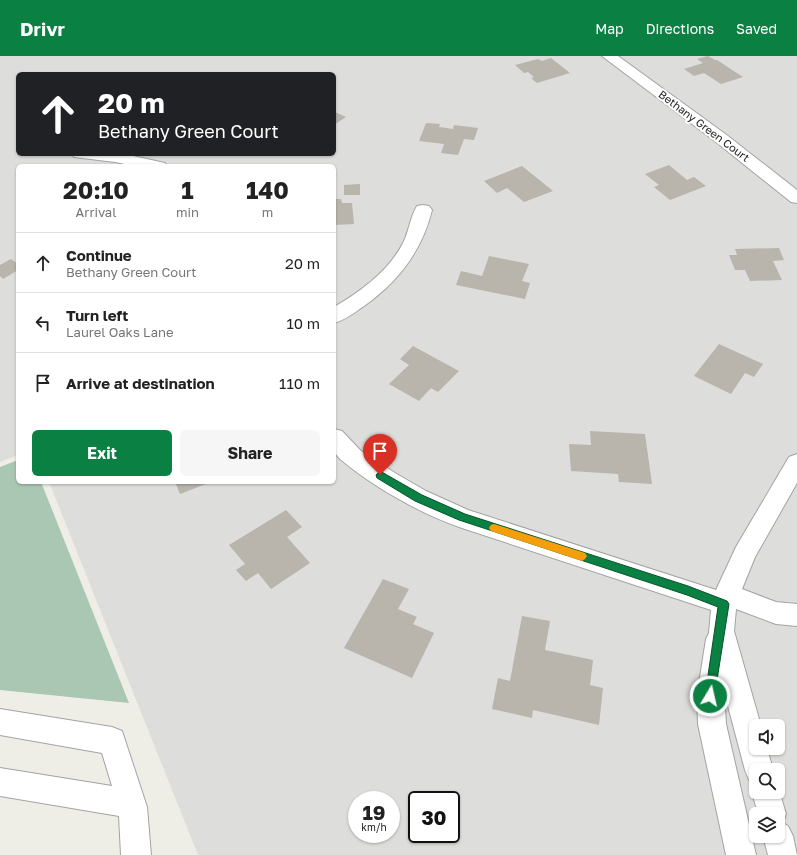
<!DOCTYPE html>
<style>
body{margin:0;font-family:"Golos Text",sans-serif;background:#f6f6f6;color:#222;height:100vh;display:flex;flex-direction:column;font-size:15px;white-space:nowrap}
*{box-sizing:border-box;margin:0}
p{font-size:13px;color:#767676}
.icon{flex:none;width:22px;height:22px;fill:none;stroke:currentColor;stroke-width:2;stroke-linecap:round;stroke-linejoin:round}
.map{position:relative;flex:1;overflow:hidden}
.drawer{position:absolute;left:16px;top:108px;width:320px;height:320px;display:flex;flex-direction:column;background:#fff;border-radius:6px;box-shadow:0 1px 3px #0004}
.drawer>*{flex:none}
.guide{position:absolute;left:16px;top:16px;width:320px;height:84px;border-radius:6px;box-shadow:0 1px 3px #0004;background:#202124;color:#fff;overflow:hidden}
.buttons{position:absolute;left:749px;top:663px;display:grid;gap:8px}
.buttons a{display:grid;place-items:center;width:36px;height:36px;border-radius:6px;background:#fff;box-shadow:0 1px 3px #0004;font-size:20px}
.speed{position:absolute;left:348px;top:735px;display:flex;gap:8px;font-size:20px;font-weight:700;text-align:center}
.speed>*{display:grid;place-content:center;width:52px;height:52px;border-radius:50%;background:#fff;box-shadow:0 1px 3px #0004;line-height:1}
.speed small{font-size:10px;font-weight:400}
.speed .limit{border:2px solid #111;border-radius:6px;background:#fff;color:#111}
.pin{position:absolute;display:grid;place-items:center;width:34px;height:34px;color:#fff;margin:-41px -17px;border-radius:50% 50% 50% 0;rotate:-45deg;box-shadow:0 0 4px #0007}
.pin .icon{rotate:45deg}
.me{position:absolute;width:44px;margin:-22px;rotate:9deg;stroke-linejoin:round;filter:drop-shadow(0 0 3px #0008)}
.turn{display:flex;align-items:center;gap:14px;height:84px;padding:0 16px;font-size:18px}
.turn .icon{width:52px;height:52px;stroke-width:2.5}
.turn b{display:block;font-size:28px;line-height:34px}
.eta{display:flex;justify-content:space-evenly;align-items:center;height:68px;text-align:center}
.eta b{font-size:24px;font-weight:700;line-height:28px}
.primary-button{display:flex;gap:8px;margin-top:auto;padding:8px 16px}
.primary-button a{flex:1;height:46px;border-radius:6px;background:#0b8043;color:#fff;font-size:16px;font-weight:700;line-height:46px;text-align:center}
.primary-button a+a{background:#f6f6f6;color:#222}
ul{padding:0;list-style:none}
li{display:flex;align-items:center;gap:12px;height:60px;padding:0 16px;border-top:1px solid #e0e0e0}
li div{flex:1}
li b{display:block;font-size:15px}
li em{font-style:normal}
header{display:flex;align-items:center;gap:24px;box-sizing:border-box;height:56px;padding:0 20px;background:#0b8043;color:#fff}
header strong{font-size:19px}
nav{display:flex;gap:22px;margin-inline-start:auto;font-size:14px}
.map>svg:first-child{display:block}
</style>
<header>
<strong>Drivr</strong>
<nav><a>Map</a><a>Directions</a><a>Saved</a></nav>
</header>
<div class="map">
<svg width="797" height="799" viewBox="0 0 797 799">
<rect width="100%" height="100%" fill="#efeee6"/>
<path fill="#dddddc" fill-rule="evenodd" d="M 0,0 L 797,0 L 797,799 L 198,799 L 49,426 L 334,426 L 334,110 L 18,110 L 18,399 L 0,406 ZM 18,18 L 334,18 L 334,98 L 18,98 ZM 756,670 L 778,670 L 778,692 L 756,692 ZM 756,714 L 778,714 L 778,736 L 756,736 ZM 357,744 L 391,744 L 391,778 L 357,778 ZM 417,744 L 451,744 L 451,778 L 417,778 ZM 756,758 L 778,758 L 778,780 L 756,780 Z"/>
<path fill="#a9c7b3" d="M 18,404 L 18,426 L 41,426 L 129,647 L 0,634 L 0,411 Z"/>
<path fill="#b9b4ac" d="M 708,0 L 715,4 L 717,4 L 743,21 L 721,28 L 704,17 L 694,20 L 684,13 L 703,7 L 697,3 Z
M 551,2 L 570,17 L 537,27 L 531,22 L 534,21 L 528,16 L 524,17 L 515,9 L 538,3 L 542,5 Z
M 334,56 L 335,56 L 346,61 L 334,69 Z
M 426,67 L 440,68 L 439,71 L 453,73 L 454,69 L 478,72 L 474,84 L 464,83 L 458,99 L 441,97 L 444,88 L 419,85 Z
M 669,109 L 687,124 L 694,121 L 706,130 L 670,144 L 654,131 L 659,129 L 645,118 Z
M 522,110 L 553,135 L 524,146 L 507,132 L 497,137 L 484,125 Z
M 360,128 L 360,139 L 344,139 L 344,129 Z
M 334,143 L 341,143 L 342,147 L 352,147 L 354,168 L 334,169 Z
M 779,192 L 784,204 L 773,205 L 782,224 L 750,225 L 745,214 L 735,214 L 729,199 L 737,199 L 735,193 Z
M 489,200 L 529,208 L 522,225 L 530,227 L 525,243 L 456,229 L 461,215 L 482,220 Z
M 11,203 L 18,208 L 18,214 L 3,223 L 0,220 L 0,209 Z
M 719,288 L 763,308 L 754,321 L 745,317 L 731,338 L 694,320 Z
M 413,290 L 459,315 L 438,336 L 431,332 L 419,345 L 389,328 L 409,309 L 400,303 Z
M 590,375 L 645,378 L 652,428 L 619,426 L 618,418 L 571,415 L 569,388 L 591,389 Z
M 175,426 L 211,426 L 180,438 Z
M 286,454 L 302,471 L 287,481 L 310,507 L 271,533 L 258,517 L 246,525 L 236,514 L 245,508 L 229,489 Z
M 383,523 L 409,533 L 398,553 L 417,561 L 413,568 L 434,577 L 412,622 L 344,592 Z
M 522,560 L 550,565 L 545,594 L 593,604 L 590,629 L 603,632 L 599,669 L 533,654 L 532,662 L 492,653 L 498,622 L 510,625 Z"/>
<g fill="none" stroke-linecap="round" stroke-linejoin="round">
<defs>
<path id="minor" d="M 602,0 L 618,0 L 728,80 L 797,134 L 797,147 L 791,146 L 716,86 Z
M 72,98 L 124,98 L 165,107 L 167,110 L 135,110 L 115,106 L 74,101 Z
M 423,149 L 429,150 L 432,154 C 422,195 398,226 364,250 C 354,257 345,264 334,267 L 334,251 C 360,236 389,215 403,187 C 409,176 410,161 417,150 Z
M 334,373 L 342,375 L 361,395 L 395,417 L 426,435 L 468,454 L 716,534 L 736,491 L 789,401 L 797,398 L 797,427 L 755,501 L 742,533 L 776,546 L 797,548 L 797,570 L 776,568 L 736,553 L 734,575 L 761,670 L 756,670 L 756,692 L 767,692 L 773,714 L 756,714 L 756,736 L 778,736 L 778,731 L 786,758 L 783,767 L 788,770 L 793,780 L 797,799 L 768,799 L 763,780 L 778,780 L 778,758 L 758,758 L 752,736 L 756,727 L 749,724 L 745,714 L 724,635 L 726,668 L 756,799 L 726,799 L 698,668 L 697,640 L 706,583 L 709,577 L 711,554 L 462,472 C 419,457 375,432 340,403 L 334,396 Z
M 0,653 L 112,671 L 122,675 L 147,751 L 151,799 L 121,799 L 119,760 L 0,740 L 0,712 L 112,730 L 102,697 L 0,679 Z"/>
</defs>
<use href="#minor" stroke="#a3a3a3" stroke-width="2"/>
<use href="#minor" fill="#fff" fill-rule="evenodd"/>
</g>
<path fill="#0b8043" stroke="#07532c" d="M 380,415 L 422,439 L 465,458 L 688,530 L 727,545 L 729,548 L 714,643 L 710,645 L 706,643 L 705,640 L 718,551 L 687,539 L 459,464 L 415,445 L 377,422 L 376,419 Z"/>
<path fill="#f59e0b" d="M 494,468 L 582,496 L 585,497 L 587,500 L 585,503 L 582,505 L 491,475 L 489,472 L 491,469 Z"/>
<g text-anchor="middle" stroke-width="4" stroke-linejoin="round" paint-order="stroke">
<g font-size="11" fill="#1f1f1f" stroke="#fff">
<text transform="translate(704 70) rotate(37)" y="4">Bethany Green Court</text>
</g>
</g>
</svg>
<div class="buttons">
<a><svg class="icon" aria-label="sound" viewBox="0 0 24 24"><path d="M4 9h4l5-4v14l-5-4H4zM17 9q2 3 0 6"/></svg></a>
<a><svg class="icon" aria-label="search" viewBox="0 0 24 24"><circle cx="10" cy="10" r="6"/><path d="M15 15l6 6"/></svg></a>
<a><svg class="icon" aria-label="layers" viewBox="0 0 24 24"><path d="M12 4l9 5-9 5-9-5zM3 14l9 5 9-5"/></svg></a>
</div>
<div class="speed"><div>19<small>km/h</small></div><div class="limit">30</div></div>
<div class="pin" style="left:380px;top:419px;background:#d93025"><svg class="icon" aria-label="arrive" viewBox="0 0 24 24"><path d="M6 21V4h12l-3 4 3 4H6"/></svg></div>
<svg class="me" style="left:710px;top:640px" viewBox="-20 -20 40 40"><circle r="17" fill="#0b8043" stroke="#fff" stroke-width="3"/><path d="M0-11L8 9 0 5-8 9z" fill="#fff"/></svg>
<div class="guide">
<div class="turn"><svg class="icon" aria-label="ahead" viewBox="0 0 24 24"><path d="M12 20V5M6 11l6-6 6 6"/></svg><div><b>20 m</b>Bethany Green Court</div></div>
</div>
<section class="drawer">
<div class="eta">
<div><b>20:10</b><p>Arrival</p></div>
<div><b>1</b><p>min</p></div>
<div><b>140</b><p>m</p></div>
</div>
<ul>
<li><svg class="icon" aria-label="ahead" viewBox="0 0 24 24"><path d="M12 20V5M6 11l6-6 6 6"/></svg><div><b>Continue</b><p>Bethany Green Court</p></div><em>20 m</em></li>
<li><svg class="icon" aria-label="left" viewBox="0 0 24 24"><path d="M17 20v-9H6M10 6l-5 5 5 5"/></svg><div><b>Turn left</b><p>Laurel Oaks Lane</p></div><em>10 m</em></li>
<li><svg class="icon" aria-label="arrive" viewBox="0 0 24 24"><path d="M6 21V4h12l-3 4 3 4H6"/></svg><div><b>Arrive at destination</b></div><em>110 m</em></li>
</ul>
<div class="primary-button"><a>Exit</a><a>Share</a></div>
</section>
</div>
